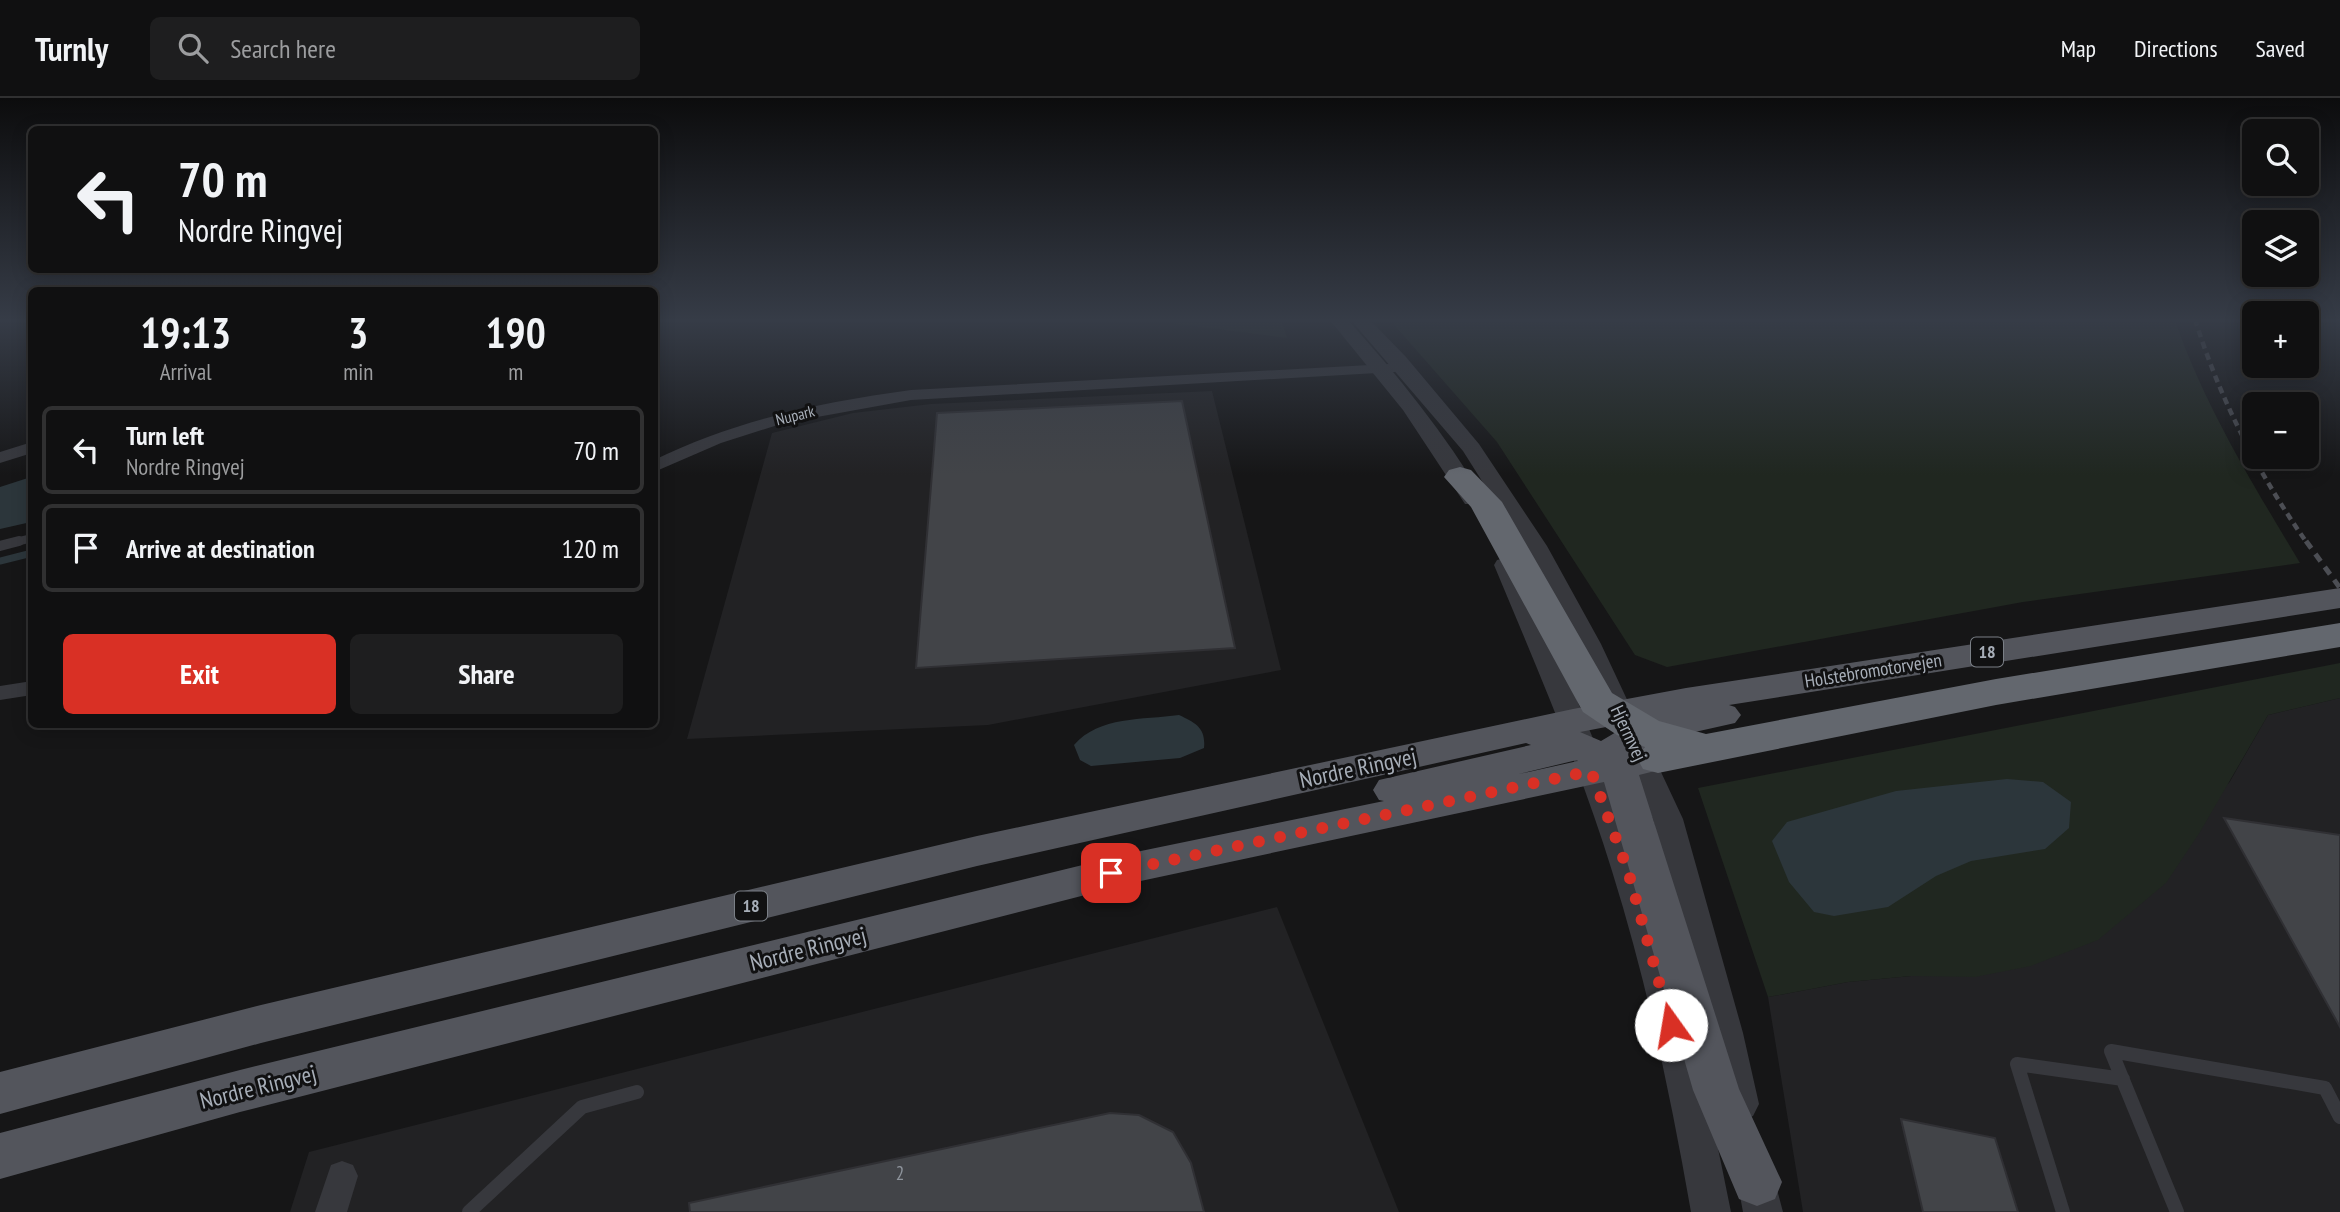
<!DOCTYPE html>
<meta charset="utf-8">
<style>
body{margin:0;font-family:"PT Sans Narrow",sans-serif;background:#1e1e1f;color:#f1f3f6;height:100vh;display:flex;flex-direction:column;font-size:26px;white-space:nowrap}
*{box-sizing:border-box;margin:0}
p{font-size:23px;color:#9c9d9f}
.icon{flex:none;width:38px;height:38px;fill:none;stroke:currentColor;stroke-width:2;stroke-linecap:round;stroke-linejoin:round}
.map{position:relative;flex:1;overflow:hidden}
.side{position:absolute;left:28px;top:189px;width:630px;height:441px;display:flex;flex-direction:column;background:#101011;border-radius:10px;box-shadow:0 4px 18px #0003,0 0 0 2px #303031}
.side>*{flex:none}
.guide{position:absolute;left:28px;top:28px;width:630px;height:147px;border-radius:10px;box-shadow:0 4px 18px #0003,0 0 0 2px #303031;background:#101011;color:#f1f3f6;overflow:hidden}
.tools{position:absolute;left:2242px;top:21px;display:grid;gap:14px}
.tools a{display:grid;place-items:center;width:77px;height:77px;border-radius:10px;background:#101011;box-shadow:0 4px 18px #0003,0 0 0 2px #303031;font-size:35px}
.pin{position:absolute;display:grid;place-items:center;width:60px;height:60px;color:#fff;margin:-30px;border-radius:14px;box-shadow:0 4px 10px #0006}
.me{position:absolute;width:77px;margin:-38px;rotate:347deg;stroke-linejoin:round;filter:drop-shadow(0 0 5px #0008)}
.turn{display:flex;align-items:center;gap:24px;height:147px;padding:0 35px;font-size:32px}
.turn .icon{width:91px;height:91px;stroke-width:2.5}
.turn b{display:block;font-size:49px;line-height:60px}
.eta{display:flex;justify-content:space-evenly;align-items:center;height:119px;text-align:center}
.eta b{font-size:42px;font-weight:600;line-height:49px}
.cta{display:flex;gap:14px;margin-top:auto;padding:14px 35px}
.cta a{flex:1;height:80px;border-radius:10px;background:#d93025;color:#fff;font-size:28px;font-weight:600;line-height:80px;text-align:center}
.cta a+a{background:#1e1e1f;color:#f1f3f6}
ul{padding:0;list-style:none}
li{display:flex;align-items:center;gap:21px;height:88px;margin:0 14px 10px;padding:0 21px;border:4px solid #303031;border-radius:10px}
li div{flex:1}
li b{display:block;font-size:26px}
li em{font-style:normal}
header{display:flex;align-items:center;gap:42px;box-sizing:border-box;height:98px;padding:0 35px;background:#101011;border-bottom:2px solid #303031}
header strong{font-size:33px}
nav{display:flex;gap:38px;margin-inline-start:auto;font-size:24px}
.search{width:490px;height:63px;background:#1e1e1f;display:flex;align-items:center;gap:18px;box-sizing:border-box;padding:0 24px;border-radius:10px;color:#9c9d9f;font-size:26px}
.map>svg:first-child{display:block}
</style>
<header>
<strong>Turnly</strong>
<div class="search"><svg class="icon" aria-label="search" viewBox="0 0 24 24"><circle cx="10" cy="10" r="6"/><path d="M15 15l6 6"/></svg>Search here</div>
<nav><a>Map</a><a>Directions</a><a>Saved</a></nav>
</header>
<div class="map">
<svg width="2340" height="1114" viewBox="0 0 2340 1114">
<rect width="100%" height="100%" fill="#161617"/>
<path fill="#222224" d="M 1212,293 L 1281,572 L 988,627 L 687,641 L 772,335 L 853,315 L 931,306 Z
M 2340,600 L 2340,1114 L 1803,1114 L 1768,899 L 1848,884 L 1911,878 L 2229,685 L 2268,617 Z
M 1277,809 L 1399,1114 L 290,1114 L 309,1054 Z"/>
<path fill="#202720" d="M 1139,221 L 1281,221 L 1287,240 Z
M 1389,221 L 2152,221 L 2176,225 C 2205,309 2254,388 2300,465 L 2023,504 L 1667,569 L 1635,557 L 1497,344 Z
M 2340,565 L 2340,600 L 2268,617 L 2200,734 L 2166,785 L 2098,842 L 2031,868 L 1975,879 L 1911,878 L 1848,884 L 1768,899 L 1698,690 Z"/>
<path fill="#2c363b" d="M 31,379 L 31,424 L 0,431 L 0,389 Z
M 1179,617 C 1196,625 1206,630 1204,650 L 1180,660 L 1091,668 L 1080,662 L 1074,647 C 1099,618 1143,622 1179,617 Z
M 2007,681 L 2043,684 L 2071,704 L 2069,730 L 2045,751 L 1971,763 L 1936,778 L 1888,809 L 1834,818 L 1814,814 L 1789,784 L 1772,743 L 1787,724 L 1896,693 Z"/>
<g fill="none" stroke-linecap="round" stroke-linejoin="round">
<path stroke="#2c363b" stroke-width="7" d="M 0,463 L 32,455"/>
</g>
<path fill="#424448" stroke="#303034" stroke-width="2" d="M 1182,303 L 1235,550 L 916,570 L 937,315 Z
M 2224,720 L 2340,737 L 2340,929 Z
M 1110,1015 L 1139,1017 L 1173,1034 L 1191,1065 L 1204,1114 L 690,1114 L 689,1105 Z
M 1901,1021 L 1995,1040 L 2018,1114 L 1923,1114 Z"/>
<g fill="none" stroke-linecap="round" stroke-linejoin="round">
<path stroke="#37383d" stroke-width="8" d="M 12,445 L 32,440"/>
<path stroke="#37383d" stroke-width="10" d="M 0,448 L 19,443"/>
<path stroke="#37383d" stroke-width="14" d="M 469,1114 L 582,1009 L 637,994
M 2063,1114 L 2017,966 L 2123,981
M 2177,1114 L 2111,953 L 2325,990 L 2340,1019"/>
<path fill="#37383d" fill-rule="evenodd" d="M 1406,265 L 1414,270 L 1411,273 L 911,302 L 784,325 L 721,345 L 654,374 L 654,362 C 736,322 822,304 911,292 Z
M 32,344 L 32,355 L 0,365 L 0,354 Z
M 32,583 L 32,597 L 0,602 L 0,588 Z
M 342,1063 L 353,1067 L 358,1078 L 347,1114 L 315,1114 L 331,1067 Z"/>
<path fill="#37383d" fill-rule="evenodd" d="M 1329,221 L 1347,221 C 1398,277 1445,336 1484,401 L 1481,406 L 1465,406 L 1403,312 Z
M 1350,221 L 1369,221 L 1406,259 L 1479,346 L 1547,448 L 1601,546 L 1683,721 L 1743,935 L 1759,1006 L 1753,1018 L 1740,1023 L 1727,1018 L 1721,1006 L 1707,935 L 1653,721 L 1575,546 L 1523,448 L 1463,353 Z
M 1506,460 L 1515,462 L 1518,467 C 1562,567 1607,667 1643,771 C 1682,882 1708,998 1731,1114 L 1691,1114 C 1671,999 1647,885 1612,773 C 1580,669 1536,568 1494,467 L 1497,462 Z
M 1754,1053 L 1768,1058 L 1783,1114 L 1743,1114 L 1735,1071 L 1740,1058 Z"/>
<path fill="#53555c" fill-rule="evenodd" d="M 2340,490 L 2340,510 L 1729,607 L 1735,609 L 1741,617 L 1735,625 L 1668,640 L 1643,650 L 1658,647 L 1671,651 L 1676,660 L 1671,669 L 1639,677 L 1739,991 L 1782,1084 L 1775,1101 L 1757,1108 L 1739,1101 L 1693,992 L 1604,684 L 1136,784 L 240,1014 L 0,1081 L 0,1035 L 240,972 L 1136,754 L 1384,703 L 1379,702 L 1373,692 L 1379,682 L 1531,647 L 1526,645 L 977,768 L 261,945 L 0,1016 L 0,974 L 261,907 L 977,738 L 1573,611 L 1686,590 ZM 1653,620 L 1623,630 L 1601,643 L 1580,634 ZM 1577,662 L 1578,663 L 1519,676 Z"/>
<path fill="#63676e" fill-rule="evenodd" d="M 1460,369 L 1471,372 L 1502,404 L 1612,595 L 1659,623 L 1706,636 L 1996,581 L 2340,525 L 2340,549 L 1996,607 L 1658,675 L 1643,671 L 1637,660 L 1645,649 L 1617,637 L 1583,614 L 1471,409 L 1444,379 L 1449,372 Z"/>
<path stroke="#4c4e54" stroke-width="4.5" stroke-dasharray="7 5" stroke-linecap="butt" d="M 2195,221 C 2220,302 2258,375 2307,445"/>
<path stroke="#4c4e54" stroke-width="5" stroke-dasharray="9 7" stroke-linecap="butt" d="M 2306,443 L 2340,490"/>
</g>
<linearGradient id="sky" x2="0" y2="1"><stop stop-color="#0c0c0d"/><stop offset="0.59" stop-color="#363c47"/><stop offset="1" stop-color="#363c47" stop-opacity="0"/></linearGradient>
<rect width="2340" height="377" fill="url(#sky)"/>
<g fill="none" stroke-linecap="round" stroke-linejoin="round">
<path stroke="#d93025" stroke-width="12" stroke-dasharray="0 21.6" d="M 1111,775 L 1591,673 L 1628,773 L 1671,927"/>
</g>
<g text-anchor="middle" stroke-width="6" stroke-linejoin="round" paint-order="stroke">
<g font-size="16" fill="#a7aeb8" stroke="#111112">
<text transform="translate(795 317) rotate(-14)" y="6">Nupark</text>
</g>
<g fill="#111112" stroke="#7a7f86" stroke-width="2">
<rect x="1971" y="539.5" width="32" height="29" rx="5"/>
<rect x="735" y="793.5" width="32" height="29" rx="5"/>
</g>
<g font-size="18" font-weight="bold" fill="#a7aeb8">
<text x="1987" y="560">18</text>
<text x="751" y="814">18</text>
</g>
<g font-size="19" fill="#a7aeb8" stroke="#111112">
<text transform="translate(1873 572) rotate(-9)" y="7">Holstebromotorvejen</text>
<text transform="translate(1629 635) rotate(65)" y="7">Hjermvej</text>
</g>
<g font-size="19" fill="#8e949c">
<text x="900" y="1082">2</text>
</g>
<g font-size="23" fill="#a7aeb8" stroke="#111112">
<text transform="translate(1358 670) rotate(-12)" y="8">Nordre Ringvej</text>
<text transform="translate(808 851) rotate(-14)" y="8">Nordre Ringvej</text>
<text transform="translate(258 989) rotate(-14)" y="8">Nordre Ringvej</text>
</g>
</g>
</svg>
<div class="tools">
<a><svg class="icon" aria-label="search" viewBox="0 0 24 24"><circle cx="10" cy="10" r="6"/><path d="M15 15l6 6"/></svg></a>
<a><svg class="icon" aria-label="layers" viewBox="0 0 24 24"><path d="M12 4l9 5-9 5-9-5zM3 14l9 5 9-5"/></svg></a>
<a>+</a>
<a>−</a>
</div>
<div class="pin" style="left:1111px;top:775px;background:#d93025"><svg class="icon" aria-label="arrive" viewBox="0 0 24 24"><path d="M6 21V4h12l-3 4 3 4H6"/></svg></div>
<svg class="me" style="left:1671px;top:927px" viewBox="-20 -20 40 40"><circle r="19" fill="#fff"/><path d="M0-13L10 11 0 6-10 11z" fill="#d93025"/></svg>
<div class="guide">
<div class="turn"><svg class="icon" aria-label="left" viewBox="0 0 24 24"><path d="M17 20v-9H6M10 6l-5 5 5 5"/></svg><div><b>70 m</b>Nordre Ringvej</div></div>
</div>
<section class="side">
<div class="eta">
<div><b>19:13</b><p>Arrival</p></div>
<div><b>3</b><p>min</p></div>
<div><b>190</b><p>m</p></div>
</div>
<ul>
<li><svg class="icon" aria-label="left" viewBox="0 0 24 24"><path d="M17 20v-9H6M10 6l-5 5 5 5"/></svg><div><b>Turn left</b><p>Nordre Ringvej</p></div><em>70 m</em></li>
<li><svg class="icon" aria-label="arrive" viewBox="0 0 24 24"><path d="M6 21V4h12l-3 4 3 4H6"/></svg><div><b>Arrive at destination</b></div><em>120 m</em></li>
</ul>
<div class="cta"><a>Exit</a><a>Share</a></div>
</section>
</div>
